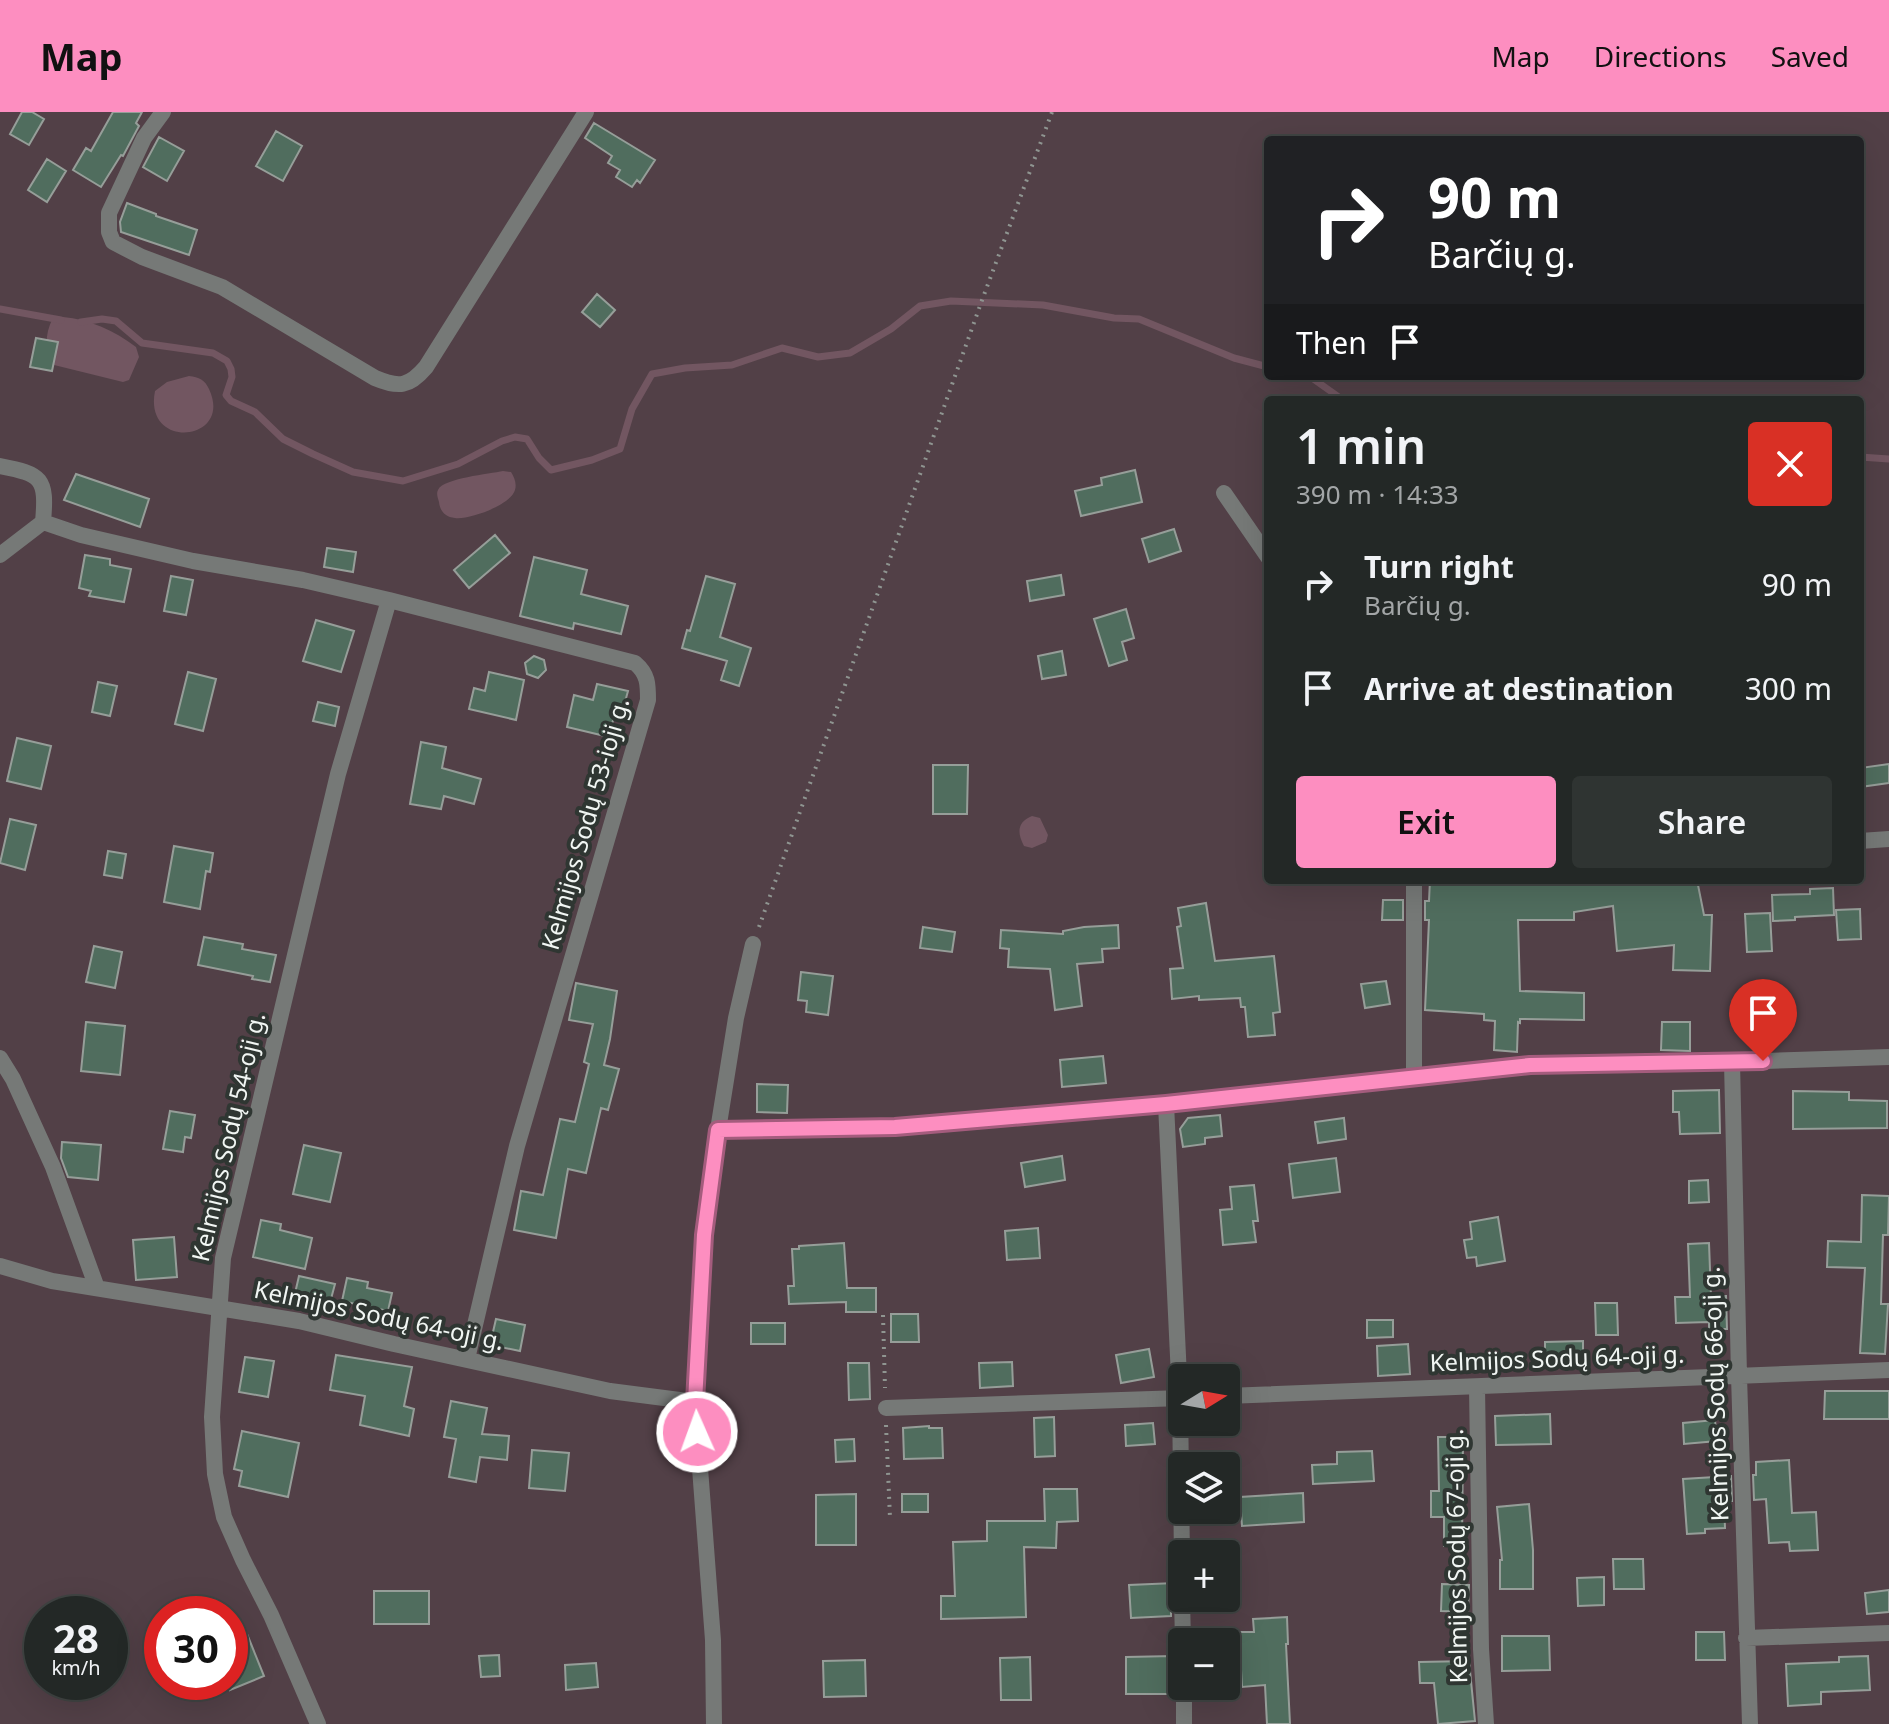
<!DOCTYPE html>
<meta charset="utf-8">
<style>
body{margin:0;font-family:"Noto Sans",sans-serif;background:#2f3432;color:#f1f3f6;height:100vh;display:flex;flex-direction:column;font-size:30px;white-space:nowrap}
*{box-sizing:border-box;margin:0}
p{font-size:26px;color:#a3a6a7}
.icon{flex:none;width:44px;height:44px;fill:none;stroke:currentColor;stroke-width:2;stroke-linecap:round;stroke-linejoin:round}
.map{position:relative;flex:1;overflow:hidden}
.details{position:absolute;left:1264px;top:284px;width:600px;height:488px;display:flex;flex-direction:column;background:#232826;border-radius:8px;box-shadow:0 8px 32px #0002,0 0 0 2px #404443}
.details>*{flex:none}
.hud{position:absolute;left:1264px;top:24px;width:600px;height:244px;border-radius:8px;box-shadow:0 8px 32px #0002,0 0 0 2px #404443;background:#202124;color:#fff;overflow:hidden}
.needle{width:52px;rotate:79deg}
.fabs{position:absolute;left:1168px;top:1252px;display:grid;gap:16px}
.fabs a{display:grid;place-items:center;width:72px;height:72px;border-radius:8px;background:#232826;box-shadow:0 8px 32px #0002,0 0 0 2px #404443;font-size:40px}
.speed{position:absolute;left:24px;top:1484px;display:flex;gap:16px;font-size:40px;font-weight:700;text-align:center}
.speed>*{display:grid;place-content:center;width:104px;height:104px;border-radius:50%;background:#232826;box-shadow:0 8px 32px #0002,0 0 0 2px #404443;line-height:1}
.speed small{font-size:20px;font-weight:400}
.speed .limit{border:12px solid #d22;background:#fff;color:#111}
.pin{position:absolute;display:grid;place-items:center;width:68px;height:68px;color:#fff;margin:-82px -34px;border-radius:50% 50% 50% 0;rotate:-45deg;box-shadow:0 0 8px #0007}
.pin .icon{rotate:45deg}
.me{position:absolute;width:88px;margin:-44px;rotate:358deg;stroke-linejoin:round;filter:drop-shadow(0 0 6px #0008)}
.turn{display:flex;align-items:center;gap:28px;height:168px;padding:0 32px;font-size:36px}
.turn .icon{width:104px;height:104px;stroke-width:2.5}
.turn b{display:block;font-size:56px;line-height:68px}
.then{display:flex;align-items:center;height:76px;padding:0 32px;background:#0003;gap:16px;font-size:30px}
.round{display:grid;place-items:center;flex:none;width:84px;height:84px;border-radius:8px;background:#2f3432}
.summary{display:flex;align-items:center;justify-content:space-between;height:136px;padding:0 32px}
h1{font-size:48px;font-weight:600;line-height:60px}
.action{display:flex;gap:16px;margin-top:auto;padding:16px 32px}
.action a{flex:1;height:92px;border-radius:8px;background:#fd8ec0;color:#111;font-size:32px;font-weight:600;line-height:92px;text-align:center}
.action a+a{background:#2f3432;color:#f1f3f6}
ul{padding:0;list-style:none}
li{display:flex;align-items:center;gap:24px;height:104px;padding:0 32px}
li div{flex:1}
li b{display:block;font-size:30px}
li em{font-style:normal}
header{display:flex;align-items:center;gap:48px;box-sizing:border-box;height:112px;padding:0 40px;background:#fd8ec0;color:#111}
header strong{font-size:38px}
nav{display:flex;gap:44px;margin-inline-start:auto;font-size:28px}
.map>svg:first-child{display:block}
</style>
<header>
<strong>Map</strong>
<nav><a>Map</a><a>Directions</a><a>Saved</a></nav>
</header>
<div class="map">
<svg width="1889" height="1612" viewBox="0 0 1889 1612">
<rect width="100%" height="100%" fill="#2f3632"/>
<path fill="#524047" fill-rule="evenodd" d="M 0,0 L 1889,0 L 1889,1612 L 0,1612 ZM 1268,28 L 1860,28 L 1860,264 L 1268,264 ZM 1268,288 L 1860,288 L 1860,768 L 1268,768 ZM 1182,1266 L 1226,1266 L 1226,1310 L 1182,1310 ZM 1182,1354 L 1226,1354 L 1226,1398 L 1182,1398 ZM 1182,1442 L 1226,1442 L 1226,1486 L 1182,1486 ZM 42,1502 L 110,1502 L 110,1570 L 42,1570 ZM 162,1502 L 230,1502 L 230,1570 L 162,1570 ZM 1182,1530 L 1226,1530 L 1226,1574 L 1182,1574 Z"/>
<path fill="#725661" d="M 63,205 C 89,207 115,219 136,235 L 139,245 L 129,268 L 123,270 L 50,252 C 45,236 45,221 53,206 Z
M 189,264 C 199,265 205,268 209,277 C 234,330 143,339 155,279 L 167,270 Z
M 503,359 L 511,360 C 514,365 517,371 515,378 C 511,393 469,408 455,406 C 445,405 440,399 439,390 C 438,386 436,382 438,378 C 443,366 490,362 503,359 Z
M 1032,704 L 1040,706 L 1048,723 L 1046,730 L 1032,736 L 1024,734 C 1017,721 1017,710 1032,704 Z"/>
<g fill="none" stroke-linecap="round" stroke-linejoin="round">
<path stroke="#725661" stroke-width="7" d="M 0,197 L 61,208
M 81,210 L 102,207 L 116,209 L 142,231 L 213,241 L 227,249 L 231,257 L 232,265 L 226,283 L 231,289 L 255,300 L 283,327 L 313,342 L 353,360 L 403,369 L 458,352 L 502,329 L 515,325 L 527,327 L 539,346 L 551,358 L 592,348 L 620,337 L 632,297 L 652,262 L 685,256 L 732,253 L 782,236 L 818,245 L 850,241 L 891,217 L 920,194 L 951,189 L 1043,193 L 1114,206 L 1139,207 L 1234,246 L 1268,255
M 1303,264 L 1312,266 L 1343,288
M 1860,345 L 1889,347"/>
</g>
<path fill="#506d5e" stroke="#969e99" stroke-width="2" d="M 22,0 L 32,0 L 44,7 L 29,33 L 10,22 Z
M 113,0 L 142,0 L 136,11 L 139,14 L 123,44 L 121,43 L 101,75 L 73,58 L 86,36 L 91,39 Z
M 594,11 L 655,48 L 640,71 L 637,68 L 632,75 L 616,65 L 620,58 L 608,51 L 612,44 L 585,26 Z
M 276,19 L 302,34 L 283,69 L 256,54 Z
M 159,25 L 184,39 L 167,69 L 143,55 Z
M 47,47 L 66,59 L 47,90 L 28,78 Z
M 127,91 L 156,102 L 156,104 L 197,118 L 189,143 L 121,120 L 120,110 Z
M 597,182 L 615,198 L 600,215 L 582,200 Z
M 36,226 L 58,230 L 52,259 L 30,255 Z
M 1135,358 L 1142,390 L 1081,404 L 1075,379 L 1102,373 L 1101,366 Z
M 76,362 L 149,387 L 140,415 L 64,388 Z
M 1174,417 L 1181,439 L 1149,450 L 1142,427 Z
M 495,423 L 510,441 L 469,476 L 454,458 Z
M 327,436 L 356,440 L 353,460 L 324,455 Z
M 85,443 L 110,447 L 110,453 L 131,457 L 124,490 L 89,484 L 91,479 L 79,476 Z
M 534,445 L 587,458 L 581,482 L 628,494 L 621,522 L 574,511 L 573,517 L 520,504 Z
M 1061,463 L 1064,483 L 1030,489 L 1027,469 Z
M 171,464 L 193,468 L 186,503 L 164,499 Z
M 706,464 L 735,472 L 720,525 L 751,536 L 739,574 L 721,568 L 727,549 L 682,536 L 687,518 L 690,519 Z
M 1126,497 L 1134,526 L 1122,530 L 1127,548 L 1109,554 L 1094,507 Z
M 316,508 L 354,519 L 341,560 L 303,549 Z
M 1062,539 L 1066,563 L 1042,567 L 1038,544 Z
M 534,544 L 544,548 L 546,558 L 538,566 L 527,562 L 525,551 Z
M 188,560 L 216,567 L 203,619 L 175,612 Z
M 489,560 L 524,568 L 516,608 L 469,597 L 474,576 L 485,579 Z
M 98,570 L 117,574 L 110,604 L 92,600 Z
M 597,572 L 628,579 L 622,601 L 615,600 L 609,625 L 567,615 L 574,583 L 593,588 Z
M 318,590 L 339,595 L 335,614 L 313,609 Z
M 17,626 L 51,634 L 41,677 L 7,669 Z
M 421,630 L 446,635 L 442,656 L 481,667 L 474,692 L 444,684 L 441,697 L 410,692 Z
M 1889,652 L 1889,671 L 1860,675 L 1860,656 Z
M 933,653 L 968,653 L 967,702 L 933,702 Z
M 10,707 L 36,713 L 25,758 L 0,751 Z
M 174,734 L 213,741 L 210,760 L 206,759 L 200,797 L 164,790 Z
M 108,739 L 126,742 L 122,766 L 104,763 Z
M 1430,768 L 1697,768 L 1704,803 L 1712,803 L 1710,859 L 1673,858 L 1674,833 L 1617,839 L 1613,794 L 1574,800 L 1574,808 L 1518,808 L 1520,879 L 1584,881 L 1584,908 L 1520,907 L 1520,911 L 1518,910 L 1517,940 L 1494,938 L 1495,909 L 1484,908 L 1484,902 L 1425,898 L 1429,808 L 1425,808 L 1425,789 L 1429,789 Z
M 1833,776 L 1834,803 L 1795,805 L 1795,808 L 1773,809 L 1772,783 L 1810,782 L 1810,777 Z
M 1383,788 L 1403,788 L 1403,808 L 1382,808 Z
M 1206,791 L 1215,849 L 1274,844 L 1280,900 L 1273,901 L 1275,923 L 1248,925 L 1245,895 L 1241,895 L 1240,886 L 1199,888 L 1199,884 L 1172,887 L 1170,857 L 1183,856 L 1177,815 L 1181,814 L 1178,796 Z
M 1860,797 L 1861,827 L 1838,828 L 1836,798 Z
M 1770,801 L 1772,839 L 1747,840 L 1745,802 Z
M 1118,813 L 1119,836 L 1102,837 L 1103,850 L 1077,852 L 1082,894 L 1055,898 L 1050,857 L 1008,855 L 1009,837 L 1000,836 L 1001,818 L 1063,822 L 1063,819 L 1084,815 Z
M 923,815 L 955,820 L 952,840 L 920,836 Z
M 204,825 L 243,832 L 242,837 L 276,843 L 270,870 L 252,867 L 253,864 L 198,853 Z
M 94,834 L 122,840 L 115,876 L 86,870 Z
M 801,860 L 833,864 L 828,903 L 806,900 L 807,889 L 798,888 Z
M 1386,869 L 1390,892 L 1365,896 L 1361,872 Z
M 576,871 L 617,879 L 610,927 L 604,953 L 619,957 L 608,998 L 601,996 L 586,1061 L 568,1057 L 556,1126 L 514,1118 L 521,1079 L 543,1083 L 560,1007 L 575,1010 L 589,952 L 584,950 L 593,912 L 569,908 Z
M 86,910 L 125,914 L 120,963 L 81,959 Z
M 1662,910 L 1690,910 L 1690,939 L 1661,938 Z
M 1103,944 L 1106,971 L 1062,975 L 1060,948 Z
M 757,972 L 788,973 L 787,1001 L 757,1000 Z
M 1719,978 L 1720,1021 L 1680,1022 L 1679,1000 L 1673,1000 L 1673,979 Z
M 1793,979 L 1849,980 L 1849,988 L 1887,989 L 1887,1016 L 1793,1017 Z
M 170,999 L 195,1003 L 191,1026 L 185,1025 L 183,1040 L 163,1037 Z
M 1220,1003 L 1222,1024 L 1205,1026 L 1205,1032 L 1183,1035 L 1180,1017 L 1188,1006 Z
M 1344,1006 L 1346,1027 L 1318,1031 L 1315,1010 Z
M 62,1030 L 101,1033 L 98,1068 L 68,1065 L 61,1046 Z
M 304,1033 L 341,1041 L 330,1090 L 293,1082 Z
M 1062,1044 L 1065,1068 L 1025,1075 L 1021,1051 Z
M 1336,1046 L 1340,1080 L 1293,1086 L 1289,1052 Z
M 1708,1068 L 1709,1090 L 1689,1091 L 1689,1069 Z
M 1254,1073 L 1258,1109 L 1253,1109 L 1256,1130 L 1223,1133 L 1220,1098 L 1232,1097 L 1230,1075 Z
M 1862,1083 L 1889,1084 L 1888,1123 L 1883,1123 L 1881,1192 L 1888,1192 L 1885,1242 L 1860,1241 L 1865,1156 L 1827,1155 L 1828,1129 L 1861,1130 Z
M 1498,1105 L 1505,1149 L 1477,1154 L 1476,1145 L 1467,1146 L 1464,1128 L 1472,1127 L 1470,1110 Z
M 261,1108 L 281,1112 L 280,1118 L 312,1126 L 305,1157 L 253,1145 Z
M 1038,1116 L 1040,1146 L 1007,1148 L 1005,1119 Z
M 174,1125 L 177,1165 L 136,1168 L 133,1128 Z
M 844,1131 L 847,1176 L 876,1176 L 876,1200 L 846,1200 L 846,1190 L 789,1192 L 788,1174 L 794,1174 L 792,1137 L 799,1137 L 799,1134 Z
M 1709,1131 L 1711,1184 L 1726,1184 L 1727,1217 L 1709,1217 L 1709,1210 L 1676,1211 L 1675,1185 L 1690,1185 L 1688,1132 Z
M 299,1164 L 335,1172 L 328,1198 L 293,1190 Z
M 347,1166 L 368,1170 L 367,1176 L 392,1181 L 388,1199 L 342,1189 Z
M 1595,1191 L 1617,1191 L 1618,1223 L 1596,1223 Z
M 891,1202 L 918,1202 L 919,1230 L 891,1230 Z
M 496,1207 L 525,1213 L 520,1239 L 490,1233 Z
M 1367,1208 L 1393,1208 L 1393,1225 L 1367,1226 Z
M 751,1211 L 785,1211 L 785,1232 L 751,1232 Z
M 1583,1229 L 1583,1252 L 1545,1252 L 1545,1230 Z
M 1408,1232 L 1410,1262 L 1378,1264 L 1377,1234 Z
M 1149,1237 L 1154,1265 L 1121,1271 L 1116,1243 Z
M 336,1243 L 412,1255 L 404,1294 L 414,1297 L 409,1324 L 360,1313 L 365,1284 L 330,1278 Z
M 245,1245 L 274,1249 L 268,1285 L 239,1280 Z
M 1012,1250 L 1013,1274 L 980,1276 L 979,1251 Z
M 848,1251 L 869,1251 L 870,1287 L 849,1288 Z
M 1825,1279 L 1889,1279 L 1889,1307 L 1824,1307 Z
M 451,1289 L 487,1296 L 482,1322 L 509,1324 L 507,1348 L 480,1345 L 476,1370 L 449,1365 L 456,1327 L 444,1325 Z
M 1550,1302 L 1551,1332 L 1496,1333 L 1495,1304 Z
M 1054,1305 L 1055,1344 L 1035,1345 L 1034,1306 Z
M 1715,1308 L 1717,1329 L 1684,1332 L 1683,1311 Z
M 1153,1311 L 1155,1332 L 1126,1334 L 1125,1313 Z
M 929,1314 L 929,1316 L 942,1316 L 943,1346 L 904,1347 L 903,1316 Z
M 242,1319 L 299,1331 L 288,1385 L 239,1374 L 242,1359 L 234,1357 Z
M 1438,1325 L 1463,1325 L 1462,1434 L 1444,1434 L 1444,1405 L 1431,1405 L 1431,1379 L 1439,1379 Z
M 854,1327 L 855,1349 L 836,1350 L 835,1328 Z
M 532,1338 L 569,1341 L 565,1379 L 529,1376 Z
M 1372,1339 L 1374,1369 L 1313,1372 L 1312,1353 L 1337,1352 L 1337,1340 Z
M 1789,1348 L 1792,1401 L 1816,1400 L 1818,1438 L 1790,1439 L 1789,1430 L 1769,1431 L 1766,1387 L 1754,1388 L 1753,1363 L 1756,1363 L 1756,1350 Z
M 1731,1364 L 1732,1389 L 1724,1389 L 1725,1416 L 1705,1417 L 1705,1421 L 1687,1422 L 1683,1367 Z
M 1044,1377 L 1077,1377 L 1078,1409 L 1057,1410 L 1056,1436 L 1024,1435 L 1026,1505 L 941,1507 L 941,1484 L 955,1484 L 953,1430 L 987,1429 L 987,1409 L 1045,1409 Z
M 1303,1381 L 1304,1410 L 1242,1414 L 1240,1385 Z
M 856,1382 L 856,1433 L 816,1433 L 816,1383 Z
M 902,1382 L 928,1382 L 928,1400 L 902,1400 Z
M 1529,1392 L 1533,1438 L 1533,1477 L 1500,1477 L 1500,1448 L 1502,1448 L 1497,1395 Z
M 1613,1447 L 1643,1447 L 1644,1477 L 1614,1477 Z
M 1604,1465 L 1604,1493 L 1578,1494 L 1577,1466 Z
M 1175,1471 L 1176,1477 L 1171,1485 L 1171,1504 L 1131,1506 L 1129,1473 Z
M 1442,1472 L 1469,1473 L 1468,1500 L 1441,1499 Z
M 1889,1478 L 1889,1500 L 1867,1502 L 1865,1481 Z
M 374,1479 L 429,1479 L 429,1512 L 374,1512 Z
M 1287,1505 L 1288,1532 L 1286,1532 L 1290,1612 L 1267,1612 L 1265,1573 L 1242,1575 L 1240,1540 L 1226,1541 L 1226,1520 L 1254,1520 L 1253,1507 Z
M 1696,1520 L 1724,1520 L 1725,1548 L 1696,1548 Z
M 247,1522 L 264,1564 L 230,1578 L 230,1529 Z
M 1502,1524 L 1549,1524 L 1550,1558 L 1502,1559 Z
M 499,1543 L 500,1564 L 481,1565 L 479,1544 Z
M 1173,1544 L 1173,1582 L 1126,1582 L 1126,1545 Z
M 1868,1544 L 1870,1578 L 1821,1580 L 1821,1592 L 1788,1594 L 1786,1552 L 1839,1550 L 1839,1545 Z
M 1030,1545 L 1031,1588 L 1001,1588 L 1000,1546 Z
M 865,1548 L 866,1584 L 824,1585 L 823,1549 Z
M 1469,1549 L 1475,1609 L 1438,1612 L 1434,1571 L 1420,1571 L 1419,1550 Z
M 596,1551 L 598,1575 L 566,1578 L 565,1553 Z"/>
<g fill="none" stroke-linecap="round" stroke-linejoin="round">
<path stroke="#8f9591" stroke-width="4" stroke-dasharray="2 6" stroke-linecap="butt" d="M 759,815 L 981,191 L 1052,0
M 883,1203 L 885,1276
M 886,1313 L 890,1406"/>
<path stroke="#767977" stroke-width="16" d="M 163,0 L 144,26 L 109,101 L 109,120 L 113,130 L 142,145 L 222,175 L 375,266 C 399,276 409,275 426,255 L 586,0
M 0,354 C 42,362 47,366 43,410 L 0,443
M 1224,381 L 1268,445
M 43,410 L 81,423 L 193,449 L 303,468 L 389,488 L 635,551 C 648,562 648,572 648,588 L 517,1034 L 467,1247
M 1860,729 L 1889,727
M 1414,768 L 1414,965
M 0,946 L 13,967 L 53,1055 L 97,1176
M 1732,950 L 1739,1264 L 1750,1612
M 1166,992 L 1180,1286 L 1182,1449
M 718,1018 L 895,1015 L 1166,992 L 1530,953 L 1732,950 L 1889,945
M 0,1154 L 52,1169 L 299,1209 L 394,1232 L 610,1279 L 695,1290
M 1477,1275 L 1481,1537 L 1486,1612
M 1226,1284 L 1889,1258
M 886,1296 L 1182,1286
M 1182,1486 L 1183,1530
M 1746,1526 L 1889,1521
M 1184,1574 L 1184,1612
M 318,1612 L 271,1503 L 243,1448 L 224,1405 L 215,1362 L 212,1305 L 223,1146 L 338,662 L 389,488
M 714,1612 L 713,1528 L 695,1290 L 704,1123 L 718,1018 L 736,906 L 753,832"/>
</g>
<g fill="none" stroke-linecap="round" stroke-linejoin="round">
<defs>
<path id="route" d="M 697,1320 L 695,1290 L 704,1123 L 718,1018 L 895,1015 L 1166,992 L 1530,953 L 1763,949"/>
</defs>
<use href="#route" stroke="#a45c7d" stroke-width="20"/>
<use href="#route" stroke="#fd8ec0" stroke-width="14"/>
</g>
<g text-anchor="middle" stroke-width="8" stroke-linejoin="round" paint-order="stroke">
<g font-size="24" fill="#f1f6f3" stroke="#2f3632">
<text transform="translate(586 712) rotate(-74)" y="8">Kelmijos Sodų 53-ioji g.</text>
<text transform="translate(229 1025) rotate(-77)" y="8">Kelmijos Sodų 54-oji g.</text>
<text transform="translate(379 1204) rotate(12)" y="8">Kelmijos Sodų 64-oji g.</text>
<text transform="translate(1557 1247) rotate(-2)" y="8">Kelmijos Sodų 64-oji g.</text>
<text transform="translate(1716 1282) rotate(-92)" y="8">Kelmijos Sodų 66-oji g.</text>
<text transform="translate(1457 1444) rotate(-91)" y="8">Kelmijos Sodų 67-oji g.</text>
</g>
</g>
</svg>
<div class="fabs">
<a><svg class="needle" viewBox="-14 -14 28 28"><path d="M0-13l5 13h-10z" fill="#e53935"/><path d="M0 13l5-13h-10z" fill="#a3a6a7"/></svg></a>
<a><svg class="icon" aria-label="layers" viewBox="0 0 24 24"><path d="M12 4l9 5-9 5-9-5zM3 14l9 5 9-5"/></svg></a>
<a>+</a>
<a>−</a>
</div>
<div class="speed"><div>28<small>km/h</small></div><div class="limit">30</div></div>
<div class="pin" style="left:1763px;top:949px;background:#d93025"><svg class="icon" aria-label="arrive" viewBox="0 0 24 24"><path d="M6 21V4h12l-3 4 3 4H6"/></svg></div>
<svg class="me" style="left:697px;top:1320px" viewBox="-20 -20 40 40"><circle r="17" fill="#fd8ec0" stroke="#fff" stroke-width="3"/><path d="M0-11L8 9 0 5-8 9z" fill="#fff"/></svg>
<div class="hud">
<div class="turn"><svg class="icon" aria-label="right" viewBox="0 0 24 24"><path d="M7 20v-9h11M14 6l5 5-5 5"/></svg><div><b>90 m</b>Barčių g.</div></div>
<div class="then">Then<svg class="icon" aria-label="arrive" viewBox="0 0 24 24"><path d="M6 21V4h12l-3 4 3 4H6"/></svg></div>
</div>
<section class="details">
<div class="summary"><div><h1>1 min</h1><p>390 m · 14:33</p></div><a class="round" style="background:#d93025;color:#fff"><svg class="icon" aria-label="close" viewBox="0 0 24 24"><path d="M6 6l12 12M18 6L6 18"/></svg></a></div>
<ul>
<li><svg class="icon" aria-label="right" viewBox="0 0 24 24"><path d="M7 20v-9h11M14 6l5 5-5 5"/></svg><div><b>Turn right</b><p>Barčių g.</p></div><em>90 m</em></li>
<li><svg class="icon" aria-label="arrive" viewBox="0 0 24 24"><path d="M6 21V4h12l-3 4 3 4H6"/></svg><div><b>Arrive at destination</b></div><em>300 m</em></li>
</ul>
<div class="action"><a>Exit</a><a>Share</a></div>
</section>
</div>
